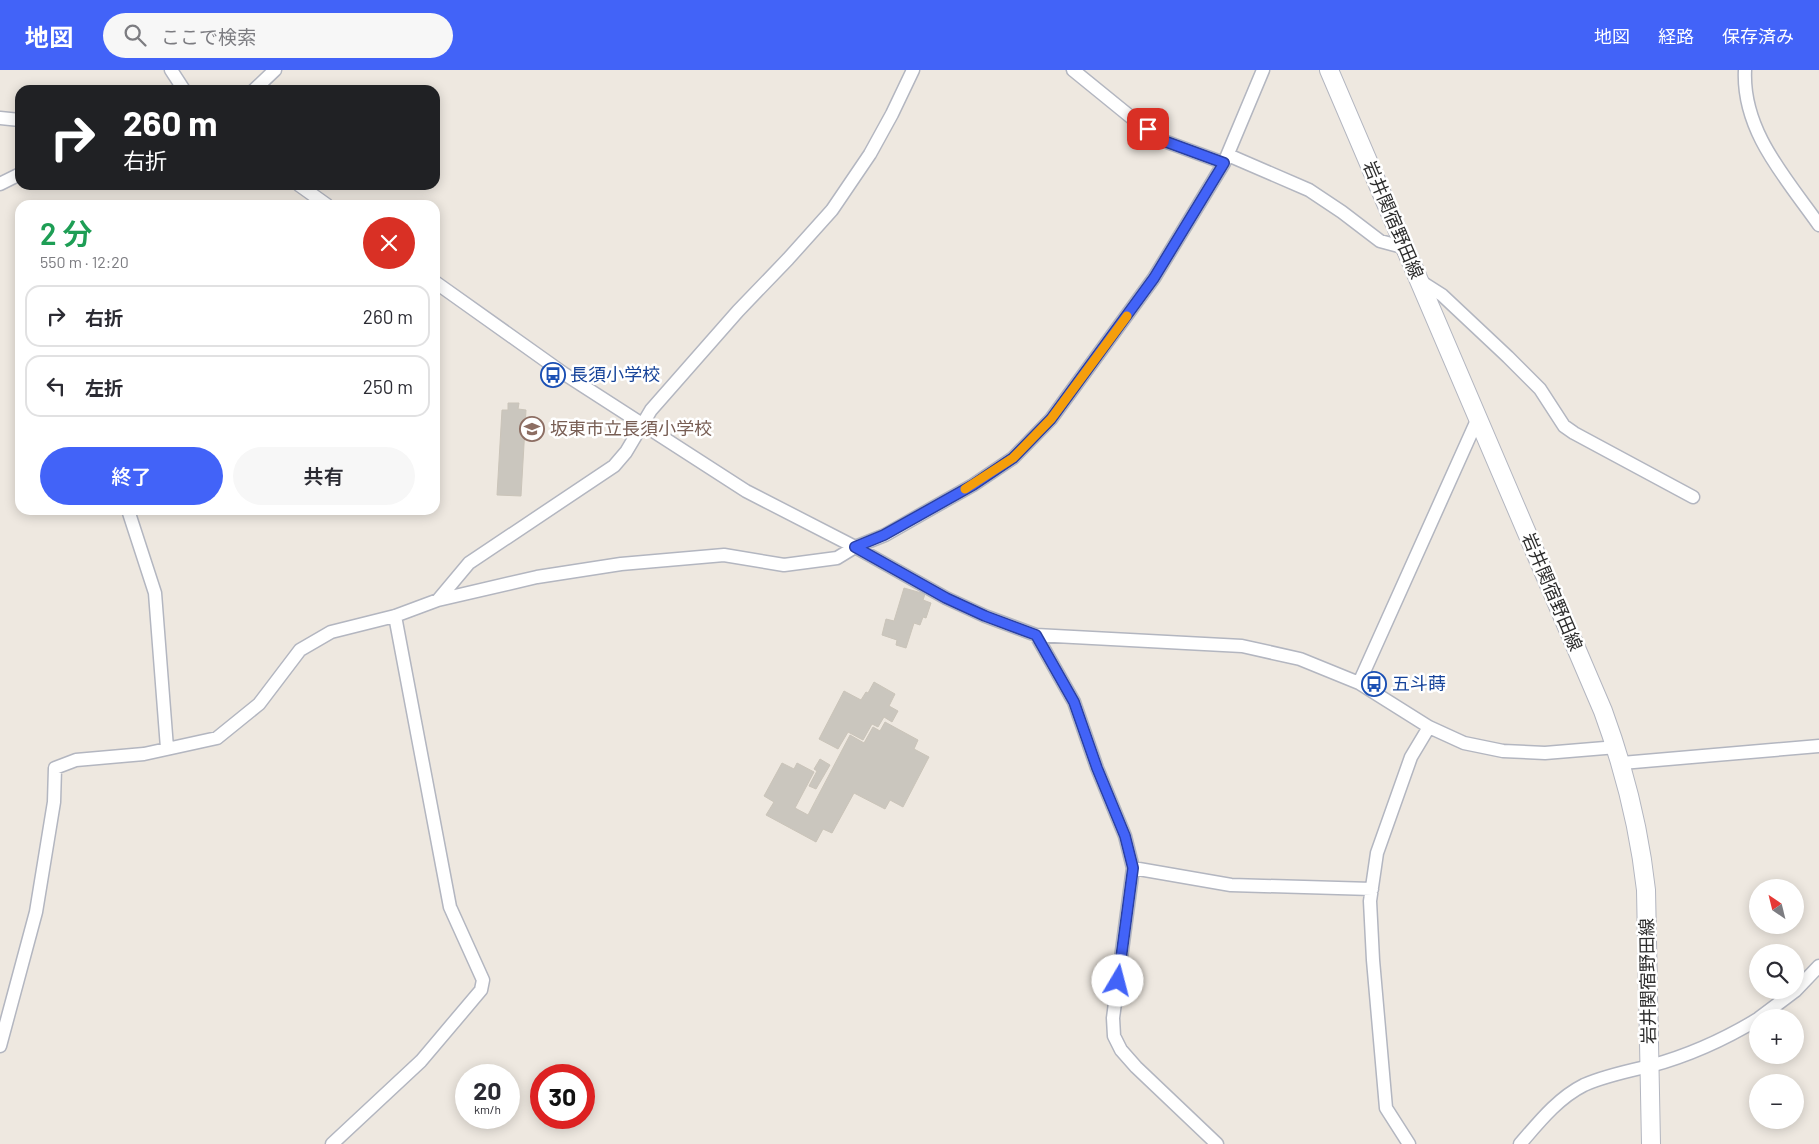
<!DOCTYPE html>
<html lang="ja">
<meta charset="utf-8">
<style>
body{margin:0;font-family:Barlow,"Noto Sans JP",sans-serif;background:#f7f7f7;color:#2b2b33;height:100vh;display:flex;flex-direction:column;font-size:19px;white-space:nowrap}
*{box-sizing:border-box;margin:0}
p{font-size:16px;color:#7c7c81}
.icon{flex:none;width:28px;height:28px;fill:none;stroke:currentColor;stroke-width:2;stroke-linecap:round;stroke-linejoin:round}
.map{position:relative;flex:1;overflow:hidden}
.details{position:absolute;left:15px;top:130px;width:425px;height:315px;display:flex;flex-direction:column;background:#fff;border-radius:15px;box-shadow:0 2px 12px #0003}
.details>*{flex:none}
.top-card{position:absolute;left:15px;top:15px;width:425px;height:105px;border-radius:15px;box-shadow:0 2px 12px #0003;background:#202124;color:#fff;overflow:hidden}
.needle{width:32px;rotate:325deg}
.controls{position:absolute;left:1749px;top:809px;display:grid;gap:10px}
.controls a{display:grid;place-items:center;width:55px;height:55px;border-radius:50%;background:#fff;box-shadow:0 2px 12px #0003;font-size:25px}
.speed{position:absolute;left:455px;top:994px;display:flex;gap:10px;font-size:25px;font-weight:700;text-align:center}
.speed>*{display:grid;place-content:center;width:65px;height:65px;border-radius:50%;background:#fff;box-shadow:0 2px 12px #0003;line-height:1}
.speed small{font-size:12px;font-weight:400}
.speed .limit{border:8px solid #d22;background:#fff;color:#111}
.pin{position:absolute;display:grid;place-items:center;width:42px;height:42px;color:#fff;margin:-21px;border-radius:10px;box-shadow:0 2px 8px #0006}
.me{position:absolute;width:55px;margin:-28px;rotate:8deg;stroke-linejoin:round;filter:drop-shadow(0 0 4px #0008)}
.turn{display:flex;align-items:center;gap:18px;height:105px;padding:0 25px;font-size:22px}
.turn .icon{width:65px;height:65px;stroke-width:2.5}
.turn b{display:block;font-size:35px;line-height:42px}
.round{display:grid;place-items:center;flex:none;width:52px;height:52px;border-radius:26px;background:#f7f7f7}
.overview{display:flex;align-items:center;justify-content:space-between;height:85px;padding:0 25px}
h1{font-size:30px;font-weight:600;line-height:38px;color:#1e9e55}
.button{display:flex;gap:10px;margin-top:auto;padding:10px 25px}
.button a{flex:1;height:58px;border-radius:30px;background:#4263f8;color:#fff;font-size:20px;font-weight:600;line-height:58px;text-align:center}
.button a+a{background:#f7f7f7;color:#2b2b33}
ul{padding:0;list-style:none}
li{display:flex;align-items:center;gap:15px;height:62px;margin:0 10px 8px;padding:0 15px;border:2px solid #e1e1e2;border-radius:15px}
li div{flex:1}
li b{display:block;font-size:19px}
li em{font-style:normal}
header{display:flex;align-items:center;gap:30px;box-sizing:border-box;height:70px;padding:0 25px;background:#4263f8;color:#fff}
header strong{font-size:24px}
nav{display:flex;gap:28px;margin-inline-start:auto;font-size:18px}
.search{width:350px;height:45px;background:#f7f7f7;display:flex;align-items:center;gap:12px;box-sizing:border-box;padding:0 18px;border-radius:28px;color:#7c7c81;font-size:19px}
.map>svg:first-child{display:block}
</style>
<header>
<strong>地図</strong>
<div class="search"><svg class="icon" aria-label="search" viewBox="0 0 24 24"><circle cx="10" cy="10" r="6"/><path d="M15 15l6 6"/></svg>ここで検索</div>
<nav><a>地図</a><a>経路</a><a>保存済み</a></nav>
</header>
<div class="map">
<svg width="1819" height="1074" viewBox="0 0 1819 1074">
<rect width="100%" height="100%" fill="#eee8e0"/>
<path fill="#cac6be" stroke="#cac4b9" d="M 508,333 L 519,333 L 518,339 L 526,340 L 521,426 L 497,425 L 502,340 L 508,340 Z
M 904,518 L 925,524 L 923,530 L 931,533 L 926,548 L 923,547 L 920,555 L 914,553 L 906,578 L 896,575 L 897,570 L 882,565 L 886,549 L 894,551 Z
M 874,612 L 895,624 L 889,636 L 898,641 L 892,652 L 884,647 L 878,657 L 872,654 L 863,670 L 848,662 L 838,679 L 819,669 L 844,621 L 861,630 L 866,622 L 868,623 Z
M 885,652 L 918,670 L 914,679 L 929,687 L 903,737 L 890,730 L 885,739 L 854,723 L 832,763 L 823,759 L 816,772 L 766,745 L 774,732 L 764,726 L 782,693 L 794,699 L 797,693 L 814,702 L 795,738 L 808,745 L 850,665 L 864,673 L 873,657 L 880,661 Z
M 820,689 L 830,695 L 816,719 L 809,716 L 817,701 L 814,699 Z"/>
<g fill="none" stroke-linecap="round" stroke-linejoin="round">
<defs>
<path id="minor" d="M 171,0 L 184,20
M 1073,0 L 1132,48 L 1164,71 L 1224,93
M 1745,0 C 1742,61 1786,108 1819,155
M 254,20 L 275,0
M 0,48 L 20,50
M 1228,85 L 1309,120 L 1342,142 L 1380,171 L 1406,178
M 0,114 L 20,104
M 299,115 L 327,135
M 1420,211 L 1442,225 L 1508,287 L 1540,319 L 1564,356 L 1574,363 L 1693,427
M 435,212 L 563,303 L 746,421 L 855,477 L 946,528 L 985,546 L 1036,565 L 1242,576 L 1300,589 L 1359,613 L 1429,657 L 1464,673 L 1503,681 L 1545,683 L 1617,677
M 128,440 L 155,523 L 167,678
M 438,530 L 469,493 L 614,396 L 626,382 L 651,340 L 738,241 L 788,189 L 832,140 L 870,84 L 892,44 L 913,0
M 1036,565 L 1074,632 L 1097,698 L 1125,766 L 1133,798 L 1113,948 L 1114,966 L 1121,980 L 1136,997 L 1217,1074
M 1359,613 L 1478,348
M 1622,693 L 1819,676
M 1133,798 L 1231,815 L 1372,819
M 1759,948 L 1795,921 L 1819,896
M 0,976 L 36,842 L 54,732 L 55,698 L 76,690 L 144,684 L 217,668 L 259,634 L 300,580 L 331,562 L 395,546 L 438,530 L 537,507 L 621,494 L 724,485 L 784,495 L 837,488 L 855,477 L 885,465 L 927,441 L 973,415 L 1013,388 L 1051,349 L 1154,208 L 1224,93 L 1263,0
M 332,1074 L 421,991 L 481,920 L 483,910 L 450,837 L 395,546
M 1409,1074 L 1386,1038 L 1373,890 L 1370,831 L 1377,783 L 1411,687 L 1429,657
M 1520,1074 C 1539,1052 1558,1028 1584,1015 C 1604,1006 1628,1001 1650,996 C 1687,986 1725,969 1758,949"/>
<path id="secondary" d="M 1329,0 L 1603,641 C 1625,701 1639,756 1646,820 L 1651,1074"/>
</defs>
<use href="#minor" stroke="#b3b6c0" stroke-width="15"/>
<use href="#secondary" stroke="#b3b6c0" stroke-width="20"/>
<use href="#minor" stroke="#fff" stroke-width="12"/>
<use href="#secondary" stroke="#fff" stroke-width="18"/>
</g>
<g fill="none" stroke-linecap="round" stroke-linejoin="round">
<defs>
<path id="route" d="M 1118,911 L 1133,798 L 1125,766 L 1097,698 L 1074,632 L 1036,565 L 985,546 L 946,528 L 855,477 L 884,465 L 973,415 L 1013,388 L 1051,349 L 1154,208 L 1224,93 L 1164,71 L 1148,59"/>
</defs>
<use href="#route" stroke="#2b40a1" stroke-width="12"/>
<use href="#route" stroke="#4263f8" stroke-width="9"/>
<path stroke="#f59e0b" stroke-width="9" d="M 965,419 L 1013,388 L 1051,349 L 1127,246"/>
</g>
<defs>
<symbol id="bus-ring" viewBox="-11 -11 22 22"><circle r="9.5" fill="#fff" stroke="#1a4fb4" stroke-width="1.5"/><path d="M-5-6H5V4H4V6H2V4H-2V6H-4V4H-5ZM-3.5-4V0h7V-4ZM-3.5 1.2v1.5H-2V1.2ZM2 1.2v1.5H3.5V1.2Z" fill="#1a4fb4"/></symbol>
<symbol id="school-ring" viewBox="-11 -11 22 22"><circle r="9.5" fill="#fff" stroke="#8d6e63" stroke-width="1.5"/><path d="M0-5L7-2L0 1L-7-2ZM-4 1L0 2.5L4 1V4Q0 6-4 4Z" fill="#8d6e63"/></symbol>
</defs>
<g fill-rule="evenodd">
<use href="#bus-ring" x="539" y="291" width="28" height="28"/>
<use href="#school-ring" x="518" y="345" width="28" height="28"/>
<use href="#bus-ring" x="1360" y="600" width="28" height="28"/>
</g>
<g text-anchor="middle" stroke-width="5" stroke-linejoin="round" paint-order="stroke">
<g font-size="18" fill="#2d2d2d" stroke="#fff">
<text transform="translate(1393 150) rotate(67)" y="6">岩井関宿野田線</text>
<text transform="translate(1552 522) rotate(67)" y="6">岩井関宿野田線</text>
<text transform="translate(1648 911) rotate(-91)" y="6">岩井関宿野田線</text>
</g>
<g font-size="18" fill="#164399" stroke="#fff" text-anchor="start">
<text x="570" y="311">長須小学校</text>
<text x="1392" y="620">五斗蒔</text>
</g>
<g font-size="18" fill="#785e54" stroke="#fff" text-anchor="start">
<text x="550" y="365">坂東市立長須小学校</text>
</g>
</g>
</svg>
<div class="controls">
<a><svg class="needle" viewBox="-14 -14 28 28"><path d="M0-13l5 13h-10z" fill="#e53935"/><path d="M0 13l5-13h-10z" fill="#7c7c81"/></svg></a>
<a><svg class="icon" aria-label="search" viewBox="0 0 24 24"><circle cx="10" cy="10" r="6"/><path d="M15 15l6 6"/></svg></a>
<a>+</a>
<a>−</a>
</div>
<div class="speed"><div>20<small>km/h</small></div><div class="limit">30</div></div>
<div class="pin" style="left:1148px;top:59px;background:#d93025"><svg class="icon" aria-label="arrive" viewBox="0 0 24 24"><path d="M6 21V4h12l-3 4 3 4H6"/></svg></div>
<svg class="me" style="left:1118px;top:911px" viewBox="-20 -20 40 40"><circle r="19" fill="#fff"/><path d="M0-13L10 11 0 6-10 11z" fill="#4263f8"/></svg>
<div class="top-card">
<div class="turn"><svg class="icon" aria-label="right" viewBox="0 0 24 24"><path d="M7 20v-9h11M14 6l5 5-5 5"/></svg><div><b>260 m</b>右折</div></div>
</div>
<section class="details">
<div class="overview"><div><h1>2 分</h1><p>550 m · 12:20</p></div><a class="round" style="background:#d93025;color:#fff"><svg class="icon" aria-label="close" viewBox="0 0 24 24"><path d="M6 6l12 12M18 6L6 18"/></svg></a></div>
<ul>
<li><svg class="icon" aria-label="right" viewBox="0 0 24 24"><path d="M7 20v-9h11M14 6l5 5-5 5"/></svg><div><b>右折</b></div><em>260 m</em></li>
<li><svg class="icon" aria-label="left" viewBox="0 0 24 24"><path d="M17 20v-9H6M10 6l-5 5 5 5"/></svg><div><b>左折</b></div><em>250 m</em></li>
</ul>
<div class="button"><a>終了</a><a>共有</a></div>
</section>
</div>
